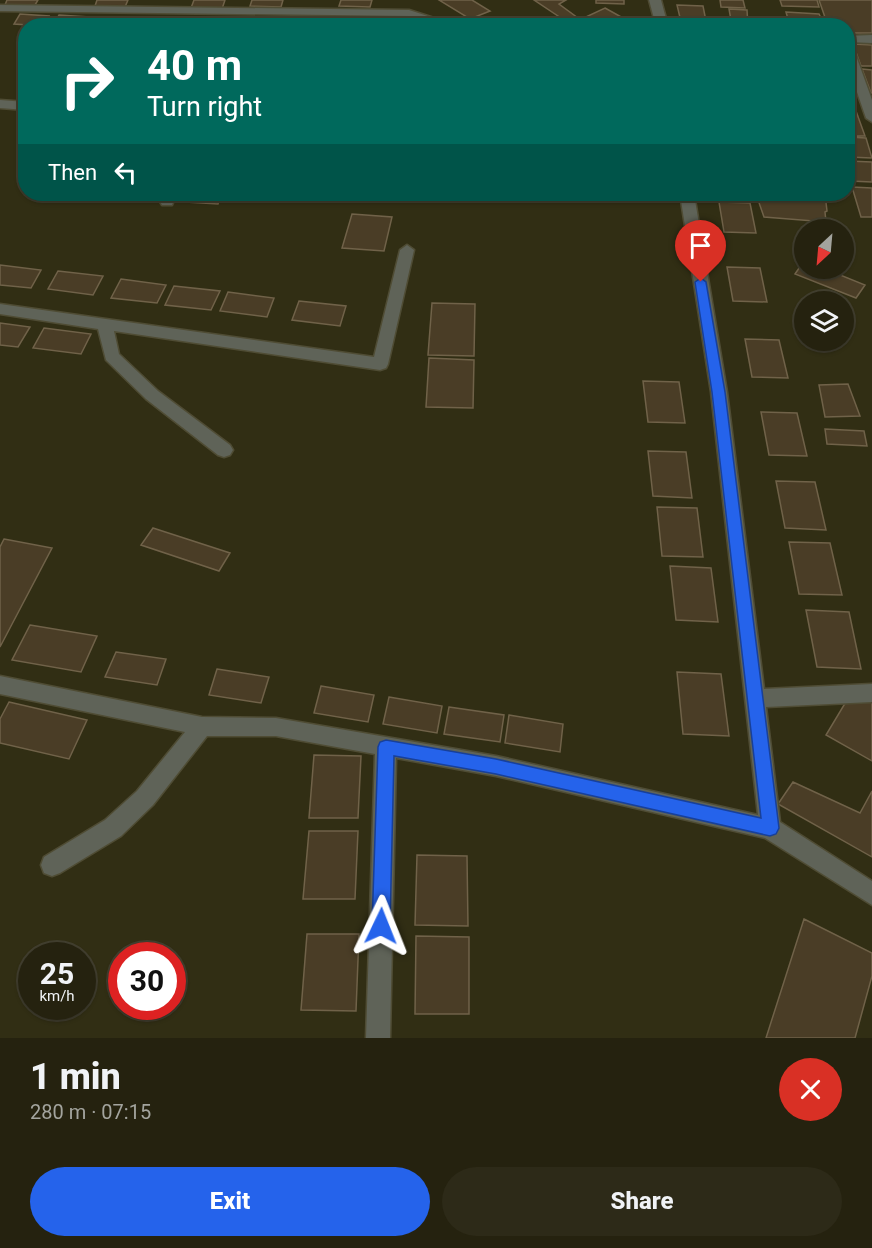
<!DOCTYPE html>
<meta charset="utf-8">
<style>
body{margin:0;font-family:Roboto,sans-serif;background:#2d2a18;color:#f1f3f6;height:100vh;display:flex;flex-direction:column;font-size:22px;white-space:nowrap}
*{box-sizing:border-box;margin:0}
p{font-size:20px;color:#a3a49e}
.icon{flex:none;width:33px;height:33px;fill:none;stroke:currentColor;stroke-width:2;stroke-linecap:round;stroke-linejoin:round}
.map{position:relative;height:1038px;overflow:hidden}
.details{display:flex;flex-direction:column;background:#25220f;flex:1}
.details>*{flex:none}
.top-card{position:absolute;left:18px;top:18px;width:837px;height:183px;border-radius:24px;box-shadow:0 2px 4px #0004,0 0 0 2px #423f2f;background:#00695c;color:#fff;overflow:hidden}
.needle{width:39px;rotate:206deg}
.fabs{position:absolute;left:794px;top:219px;display:grid;gap:12px}
.fabs a{display:grid;place-items:center;width:60px;height:60px;border-radius:50%;background:#25220f;box-shadow:0 2px 4px #0004,0 0 0 2px #423f2f;font-size:30px}
.speed{position:absolute;left:18px;top:942px;display:flex;gap:12px;font-size:30px;font-weight:700;text-align:center}
.speed>*{display:grid;place-content:center;width:78px;height:78px;border-radius:50%;background:#25220f;box-shadow:0 2px 4px #0004,0 0 0 2px #423f2f;line-height:1}
.speed small{font-size:15px;font-weight:400}
.speed .limit{border:9px solid #d22;background:#fff;color:#111}
.pin{position:absolute;display:grid;place-items:center;width:51px;height:51px;color:#fff;margin:-62px -26px;border-radius:50% 50% 50% 0;rotate:-45deg;box-shadow:0 0 6px #0007}
.pin .icon{rotate:45deg}
.me{position:absolute;width:66px;margin:-33px;rotate:2deg;stroke-linejoin:round;filter:drop-shadow(0 0 4px #0008)}
.turn{display:flex;align-items:center;gap:21px;height:126px;padding:0 30px;font-size:27px}
.turn .icon{width:78px;height:78px;stroke-width:2.5}
.turn b{display:block;font-size:42px;line-height:51px}
.then{display:flex;align-items:center;height:57px;padding:0 30px;background:#0003;gap:12px;font-size:22px}
.round{display:grid;place-items:center;flex:none;width:63px;height:63px;border-radius:32px;background:#2d2a18}
.headline{display:flex;align-items:center;justify-content:space-between;height:102px;padding:0 30px}
h1{font-size:36px;font-weight:800;line-height:45px}
.primary-button{display:flex;gap:12px;margin-top:auto;padding:12px 30px}
.primary-button a{flex:1;height:69px;border-radius:36px;background:#2563eb;color:#fff;font-size:24px;font-weight:800;line-height:69px;text-align:center}
.primary-button a+a{background:#2d2a18;color:#f1f3f6}
.map>svg:first-child{display:block}
</style>
<div class="map">
<svg width="872" height="1038" viewBox="0 0 872 1038">
<rect width="100%" height="100%" fill="#312e14"/>
<path fill="#4a3d26" stroke="#706249" stroke-width="1.5" d="M 7,0 L 38,0 L 35,5 L 5,5 Z
M 97,0 L 128,0 L 125,7 L 95,6 Z
M 194,0 L 225,0 L 222,9 L 191,8 Z
M 252,0 L 283,0 L 281,7 L 250,6 Z
M 341,0 L 372,0 L 370,7 L 339,6 Z
M 439,0 L 472,0 L 490,11 L 470,19 Z
M 534,0 L 566,0 L 559,4 L 578,18 L 567,22 Z
M 596,0 L 624,0 L 624,4 L 596,3 Z
M 720,0 L 743,0 L 745,8 L 721,7 Z
M 780,0 L 817,0 L 819,7 L 782,6 Z
M 819,0 L 872,0 L 872,33 L 848,33 L 848,26 L 828,26 Z
M 677,5 L 703,6 L 707,26 L 682,26 Z
M 605,8 L 634,24 L 577,26 L 573,23 Z
M 729,9 L 747,10 L 748,26 L 732,26 Z
M 786,12 L 819,14 L 825,26 L 790,26 Z
M 20,14 L 49,16 L 43,26 L 14,24 Z
M 59,15 L 89,17 L 84,26 L 53,25 Z
M 106,17 L 135,19 L 132,26 L 101,26 Z
M 187,18 L 217,20 L 214,26 L 183,26 Z
M 244,18 L 271,19 L 269,26 L 242,26 Z
M 749,18 L 787,20 L 788,26 L 749,26 Z
M 853,44 L 872,45 L 872,66 L 861,66 Z
M 862,69 L 872,70 L 872,93 L 871,93 Z
M 848,111 L 856,111 L 865,136 L 848,136 Z
M 848,137 L 866,138 L 872,158 L 848,157 Z
M 848,161 L 872,162 L 872,182 L 850,181 Z
M 852,187 L 872,188 L 872,217 L 861,217 Z
M 188,194 L 221,194 L 218,204 L 186,202 Z
M 756,194 L 825,194 L 827,211 L 825,212 L 826,222 L 764,217 Z
M 719,202 L 750,203 L 756,233 L 724,232 Z
M 352,214 L 392,217 L 384,251 L 342,248 Z
M 804,261 L 804,268 L 823,268 L 865,285 L 856,298 L 795,274 Z
M 0,265 L 41,270 L 31,288 L 0,285 Z
M 727,267 L 760,268 L 767,302 L 733,301 Z
M 58,271 L 103,276 L 93,295 L 48,289 Z
M 121,279 L 166,285 L 157,303 L 111,298 Z
M 174,286 L 220,291 L 211,310 L 165,305 Z
M 228,292 L 274,298 L 267,317 L 220,311 Z
M 299,301 L 346,306 L 340,326 L 292,320 Z
M 432,303 L 475,304 L 474,356 L 428,355 Z
M 0,323 L 30,327 L 18,347 L 0,345 Z
M 44,328 L 91,334 L 81,354 L 33,348 Z
M 745,339 L 779,340 L 788,378 L 752,377 Z
M 429,358 L 474,360 L 473,408 L 426,407 Z
M 643,381 L 679,382 L 685,423 L 648,422 Z
M 848,384 L 860,416 L 825,417 L 819,385 Z
M 761,412 L 797,413 L 807,456 L 769,455 Z
M 825,429 L 864,431 L 867,446 L 827,444 Z
M 648,451 L 686,452 L 692,498 L 653,496 Z
M 776,481 L 815,482 L 826,530 L 785,528 Z
M 657,507 L 697,508 L 703,557 L 662,556 Z
M 153,528 L 230,553 L 219,571 L 141,545 Z
M 4,539 L 52,548 L 0,647 L 0,547 Z
M 789,542 L 830,543 L 842,595 L 799,594 Z
M 670,566 L 711,568 L 718,622 L 676,620 Z
M 806,610 L 849,612 L 861,669 L 817,667 Z
M 30,625 L 97,636 L 81,672 L 12,660 Z
M 116,652 L 166,659 L 157,685 L 105,677 Z
M 217,669 L 269,677 L 261,703 L 209,695 Z
M 677,672 L 721,674 L 729,736 L 683,734 Z
M 321,686 L 374,695 L 368,722 L 314,713 Z
M 389,697 L 442,706 L 437,733 L 383,724 Z
M 872,698 L 872,761 L 826,735 L 847,700 Z
M 9,702 L 87,720 L 69,759 L 0,743 L 0,719 Z
M 449,707 L 504,715 L 500,742 L 444,734 Z
M 509,715 L 563,724 L 560,752 L 505,743 Z
M 314,755 L 361,756 L 358,818 L 309,818 Z
M 793,782 L 860,813 L 872,791 L 872,857 L 778,804 Z
M 309,831 L 358,831 L 355,899 L 303,899 Z
M 417,855 L 467,856 L 468,926 L 415,925 Z
M 804,919 L 872,953 L 872,976 L 855,1038 L 766,1038 Z
M 307,934 L 359,934 L 356,1011 L 301,1010 Z
M 416,936 L 469,937 L 469,1014 L 415,1014 Z"/>
<g fill="none" stroke-linecap="round" stroke-linejoin="round">
<defs>
<path id="minor" d="M 649,0 L 661,0 L 668,26 L 656,26 Z
M 0,5 L 409,10 L 434,18 L 441,26 L 428,26 L 408,16 L 0,11 Z
M 872,35 L 872,43 L 848,42 L 848,36 Z
M 848,46 L 854,50 L 872,100 L 872,122 L 866,118 L 848,66 Z
M 0,100 L 26,102 L 26,110 L 0,108 Z
M 163,194 L 177,194 L 172,205 L 162,205 L 160,202 Z
M 680,194 L 694,194 L 727,392 L 764,689 L 872,684 L 872,702 L 766,707 L 780,822 L 872,881 L 872,905 L 765,838 L 496,776 L 396,758 L 390,1038 L 366,1038 L 375,754 L 276,736 L 207,736 L 153,805 L 121,836 L 60,873 L 52,876 L 44,873 L 41,865 L 44,857 L 105,820 L 137,791 L 185,732 L 0,694 L 0,676 L 202,717 L 276,718 L 496,756 L 758,815 L 711,392 Z
M 407,245 L 414,250 L 388,364 L 386,368 L 380,370 L 114,331 L 119,354 L 158,391 L 230,445 L 233,450 L 230,455 L 224,457 L 218,455 L 146,399 L 106,360 L 98,329 L 0,314 L 0,304 L 374,357 L 400,250 Z"/>
</defs>
<use href="#minor" stroke="#4f4c34" stroke-width="3"/>
<use href="#minor" fill="#5f6358" fill-rule="evenodd"/>
</g>
<path fill="#2563eb" stroke="#184099" stroke-width="1.5" d="M 701,278 L 706,282 L 725,392 L 779,828 L 776,834 L 770,836 L 496,774 L 394,756 L 390,926 L 387,932 L 381,935 L 375,932 L 372,926 L 378,747 L 380,742 L 386,740 L 496,759 L 761,818 L 712,392 L 695,282 Z"/>
</svg>
<div class="fabs">
<a><svg class="needle" viewBox="-14 -14 28 28"><path d="M0-13l5 13h-10z" fill="#e53935"/><path d="M0 13l5-13h-10z" fill="#a3a49e"/></svg></a>
<a><svg class="icon" aria-label="layers" viewBox="0 0 24 24"><path d="M12 4l9 5-9 5-9-5zM3 14l9 5 9-5"/></svg></a>
</div>
<div class="speed"><div>25<small>km/h</small></div><div class="limit">30</div></div>
<div class="pin" style="left:701px;top:282px;background:#d93025"><svg class="icon" aria-label="arrive" viewBox="0 0 24 24"><path d="M6 21V4h12l-3 4 3 4H6"/></svg></div>
<svg class="me" style="left:381px;top:926px" viewBox="-20 -20 40 40"><path d="M0-17L14 15 0 8-14 15z" fill="#2563eb" stroke="#fff" stroke-width="4"/></svg>
<div class="top-card">
<div class="turn"><svg class="icon" aria-label="right" viewBox="0 0 24 24"><path d="M7 20v-9h11M14 6l5 5-5 5"/></svg><div><b>40 m</b>Turn right</div></div>
<div class="then">Then<svg class="icon" aria-label="left" viewBox="0 0 24 24"><path d="M17 20v-9H6M10 6l-5 5 5 5"/></svg></div>
</div>
</div>
<section class="details">
<div class="headline"><div><h1>1 min</h1><p>280 m · 07:15</p></div><a class="round" style="background:#d93025;color:#fff"><svg class="icon" aria-label="close" viewBox="0 0 24 24"><path d="M6 6l12 12M18 6L6 18"/></svg></a></div>
<div class="primary-button"><a>Exit</a><a>Share</a></div>
</section>
